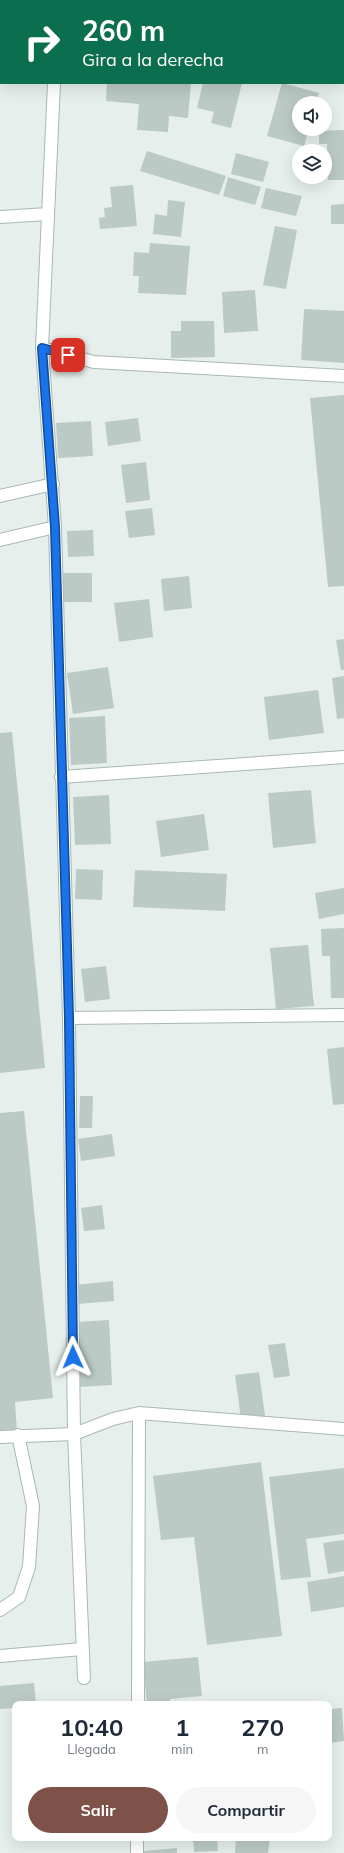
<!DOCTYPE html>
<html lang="es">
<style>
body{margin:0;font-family:Mulish,sans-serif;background:#f6f6f7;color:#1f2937;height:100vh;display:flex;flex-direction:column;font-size:15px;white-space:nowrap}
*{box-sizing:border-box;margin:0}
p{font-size:13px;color:#747a83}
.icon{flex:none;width:22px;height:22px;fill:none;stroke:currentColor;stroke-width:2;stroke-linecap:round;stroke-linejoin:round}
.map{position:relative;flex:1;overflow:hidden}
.panel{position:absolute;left:12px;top:1701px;width:320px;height:140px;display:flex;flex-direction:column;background:#fff;border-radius:8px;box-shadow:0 4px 16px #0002}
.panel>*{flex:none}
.guide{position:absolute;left:0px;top:0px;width:344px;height:84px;box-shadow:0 4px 16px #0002;background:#0b6e4f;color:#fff;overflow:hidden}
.tools{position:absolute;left:292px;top:96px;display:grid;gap:8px}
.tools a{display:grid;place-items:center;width:40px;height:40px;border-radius:50%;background:#fff;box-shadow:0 4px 16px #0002;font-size:20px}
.pin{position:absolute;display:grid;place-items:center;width:34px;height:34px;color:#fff;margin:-17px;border-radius:8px;box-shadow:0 2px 6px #0006}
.me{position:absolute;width:44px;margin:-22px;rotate:359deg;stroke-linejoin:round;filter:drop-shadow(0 0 3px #0008)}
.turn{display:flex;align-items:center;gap:14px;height:84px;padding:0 16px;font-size:18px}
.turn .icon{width:52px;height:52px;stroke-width:2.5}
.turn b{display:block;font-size:28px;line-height:34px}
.eta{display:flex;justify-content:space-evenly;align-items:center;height:68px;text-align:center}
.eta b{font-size:24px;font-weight:700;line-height:28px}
.cta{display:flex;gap:8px;margin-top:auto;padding:8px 16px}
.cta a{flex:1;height:46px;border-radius:24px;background:#7f5249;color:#fff;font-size:16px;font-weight:700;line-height:46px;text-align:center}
.cta a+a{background:#f6f6f7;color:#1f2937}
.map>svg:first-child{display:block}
</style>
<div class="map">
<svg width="344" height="1853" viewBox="0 0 344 1853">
<rect width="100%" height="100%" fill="#e6efeb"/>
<path fill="#bbcac4" d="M 107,83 L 191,83 L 188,118 L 169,116 L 168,132 L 137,130 L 139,104 L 106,101 Z
M 203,83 L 242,83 L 231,128 L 211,123 L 214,112 L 197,108 Z
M 282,83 L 319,93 L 316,103 L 299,103 L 299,129 L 309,129 L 304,146 L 267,136 Z
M 344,130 L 344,180 L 328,180 L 327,144 L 319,144 L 319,131 Z
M 147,151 L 226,176 L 219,195 L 140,171 Z
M 236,153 L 269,162 L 263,182 L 231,174 Z
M 228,177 L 261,187 L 255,205 L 223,196 Z
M 133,185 L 137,226 L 100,229 L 99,218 L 105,217 L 104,208 L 112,207 L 110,187 Z
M 266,188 L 302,196 L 296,216 L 261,208 Z
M 168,200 L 185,202 L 181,237 L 153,234 L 155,214 L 167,216 Z
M 344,204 L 344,224 L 331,224 L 331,205 Z
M 275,226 L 297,230 L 286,289 L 263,285 Z
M 150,243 L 190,246 L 186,295 L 138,293 L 139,276 L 133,276 L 134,252 L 149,253 Z
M 255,290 L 258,331 L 224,333 L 222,292 Z
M 304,309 L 344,311 L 344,363 L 301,360 Z
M 181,321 L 214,321 L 215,357 L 171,358 L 171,331 L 181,331 Z
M 344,395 L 344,586 L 328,587 L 310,398 Z
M 138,418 L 141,441 L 108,446 L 105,422 Z
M 91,421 L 93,456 L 58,458 L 56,423 Z
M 146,462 L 150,500 L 126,503 L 121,465 Z
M 152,508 L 155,535 L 129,538 L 125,511 Z
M 93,530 L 94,556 L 68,557 L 67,531 Z
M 62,573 L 92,573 L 92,602 L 63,602 Z
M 189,576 L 192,608 L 164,611 L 161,579 Z
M 149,599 L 153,637 L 119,642 L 114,603 Z
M 344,639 L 344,670 L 341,670 L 336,640 Z
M 108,667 L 114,708 L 73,714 L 67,673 Z
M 344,676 L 344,718 L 337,719 L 332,678 Z
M 318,690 L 324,733 L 269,740 L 264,697 Z
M 105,716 L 107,763 L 71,765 L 69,718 Z
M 12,732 L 45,1068 L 0,1073 L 0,733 Z
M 311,790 L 316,843 L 273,848 L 268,793 Z
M 109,795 L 111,844 L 75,845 L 73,797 Z
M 204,814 L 209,850 L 161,857 L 156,821 Z
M 76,869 L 103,870 L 102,900 L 75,899 Z
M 135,870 L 227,874 L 225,911 L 133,907 Z
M 344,888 L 344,914 L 319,919 L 315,893 Z
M 344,928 L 344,998 L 331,998 L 330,956 L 322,956 L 321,929 Z
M 308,945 L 314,1006 L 276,1009 L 270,948 Z
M 106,966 L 110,999 L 85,1002 L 81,969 Z
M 344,1047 L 344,1104 L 333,1105 L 327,1049 Z
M 80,1096 L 93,1096 L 92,1128 L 79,1128 Z
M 24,1111 L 53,1398 L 15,1402 L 17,1432 L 0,1433 L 0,1113 Z
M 112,1134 L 115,1156 L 81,1161 L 78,1139 Z
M 102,1205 L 105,1229 L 84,1231 L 81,1208 Z
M 113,1281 L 114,1301 L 77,1304 L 75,1285 Z
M 109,1320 L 112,1385 L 79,1387 L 76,1322 Z
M 285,1343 L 290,1376 L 274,1378 L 268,1345 Z
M 259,1372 L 265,1416 L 241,1419 L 235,1375 Z
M 261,1462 L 282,1636 L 207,1645 L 194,1537 L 161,1540 L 153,1476 Z
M 344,1468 L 344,1534 L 306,1539 L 311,1577 L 281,1580 L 269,1477 Z
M 344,1540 L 344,1571 L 328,1574 L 323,1543 Z
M 344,1576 L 344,1607 L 311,1612 L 307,1582 Z
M 198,1657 L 202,1696 L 170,1699 L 171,1704 L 147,1704 L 143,1662 Z
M 34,1683 L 36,1704 L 15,1704 L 15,1708 L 0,1709 L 0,1686 Z
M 342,1708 L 344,1741 L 329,1743 L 329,1709 Z
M 193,1838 L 217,1838 L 218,1851 L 194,1852 Z
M 236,1838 L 270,1838 L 268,1853 L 235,1853 Z
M 177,1848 L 177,1853 L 143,1853 L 143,1851 Z"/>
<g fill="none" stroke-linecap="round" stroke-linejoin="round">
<defs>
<path id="service" d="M 0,496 L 53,484
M 0,540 L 55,527
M 0,1437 L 74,1434
M 0,1610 L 19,1597 L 29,1567 L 33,1506 L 18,1435
M 0,1656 L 82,1649"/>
<path id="minor" d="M 4,0 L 9,1
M 142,1 L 143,0
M 343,77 L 344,77
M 54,83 L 42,348 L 55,527 L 69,1018 L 74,1434 L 84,1678
M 0,217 L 48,214
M 42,348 L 94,362 L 344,376
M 61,777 L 344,757
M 69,1018 L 344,1015
M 74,1434 L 113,1419 L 139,1413 L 344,1429
M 138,1704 L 139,1413
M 137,1853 L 137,1838"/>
</defs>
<use href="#service" stroke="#a8b8b2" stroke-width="14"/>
<use href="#minor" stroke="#a8b8b2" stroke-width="14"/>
<use href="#service" stroke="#fff" stroke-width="12"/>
<use href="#minor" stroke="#fff" stroke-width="12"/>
</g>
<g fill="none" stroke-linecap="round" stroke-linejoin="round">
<defs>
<path id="route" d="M 68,355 L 42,348 L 55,527 L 69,1018 L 73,1357"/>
</defs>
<use href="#route" stroke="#114b97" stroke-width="10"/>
<use href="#route" stroke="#1a73e8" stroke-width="7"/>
</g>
</svg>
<div class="tools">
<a><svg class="icon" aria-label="sound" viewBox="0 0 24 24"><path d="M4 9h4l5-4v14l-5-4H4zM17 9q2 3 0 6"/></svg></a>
<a><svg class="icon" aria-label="layers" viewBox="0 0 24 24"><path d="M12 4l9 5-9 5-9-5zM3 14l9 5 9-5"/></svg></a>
</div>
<div class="pin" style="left:68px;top:355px;background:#d93025"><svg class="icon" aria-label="arrive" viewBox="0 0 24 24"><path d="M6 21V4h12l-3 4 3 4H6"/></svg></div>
<svg class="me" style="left:73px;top:1357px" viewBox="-20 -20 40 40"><path d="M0-17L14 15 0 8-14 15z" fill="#1a73e8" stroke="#fff" stroke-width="4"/></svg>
<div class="guide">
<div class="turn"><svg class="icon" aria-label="right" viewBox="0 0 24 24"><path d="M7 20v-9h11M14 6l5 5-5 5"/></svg><div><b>260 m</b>Gira a la derecha</div></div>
</div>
<section class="panel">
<div class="eta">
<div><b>10:40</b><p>Llegada</p></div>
<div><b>1</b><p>min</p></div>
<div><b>270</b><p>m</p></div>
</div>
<div class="cta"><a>Salir</a><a>Compartir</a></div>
</section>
</div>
